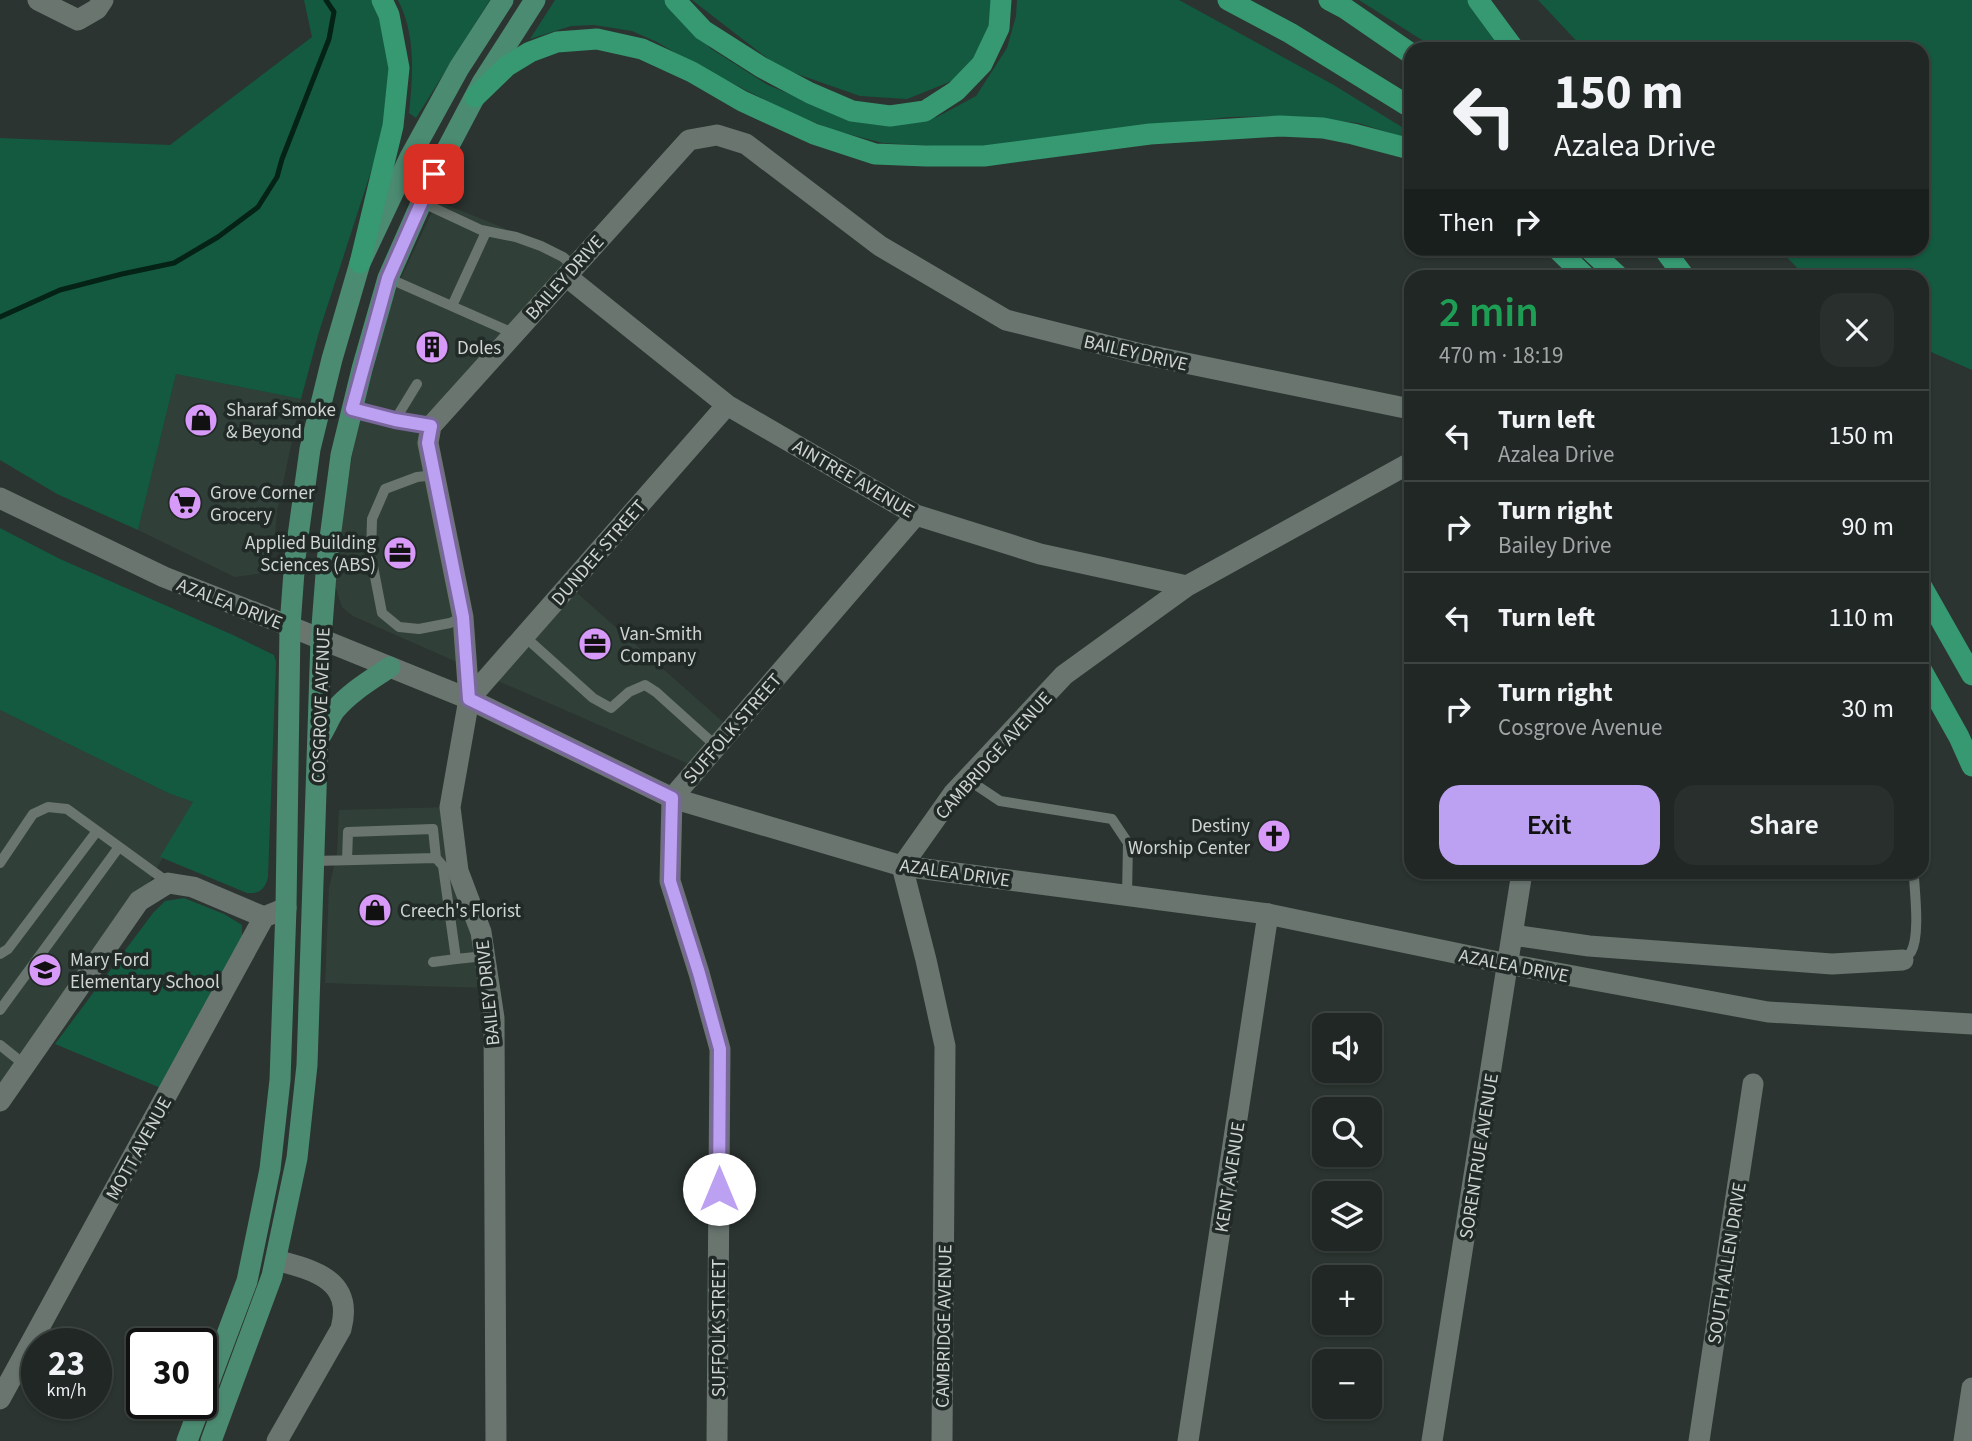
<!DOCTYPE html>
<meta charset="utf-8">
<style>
body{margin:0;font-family:"Source Sans 3",sans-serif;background:#282f2c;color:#f1f3f6;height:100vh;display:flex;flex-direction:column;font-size:26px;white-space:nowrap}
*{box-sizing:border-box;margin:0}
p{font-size:23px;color:#a2a5a6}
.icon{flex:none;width:38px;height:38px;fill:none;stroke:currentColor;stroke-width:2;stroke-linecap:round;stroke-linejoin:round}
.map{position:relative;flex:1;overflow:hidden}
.sheet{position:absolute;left:1404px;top:270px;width:525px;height:609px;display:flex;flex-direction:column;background:#202724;border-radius:21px;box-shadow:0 2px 5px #0004,0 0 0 2px #3d4441}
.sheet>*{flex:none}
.top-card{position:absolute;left:1404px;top:42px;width:525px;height:214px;border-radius:21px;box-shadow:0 2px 5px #0004,0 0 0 2px #3d4441;background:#202724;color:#f1f3f6;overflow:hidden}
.controls{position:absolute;left:1312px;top:1013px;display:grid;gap:14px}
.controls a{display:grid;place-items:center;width:70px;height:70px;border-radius:14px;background:#202724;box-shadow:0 2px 5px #0004,0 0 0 2px #3d4441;font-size:35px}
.speed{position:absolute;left:21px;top:1328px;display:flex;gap:14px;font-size:35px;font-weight:700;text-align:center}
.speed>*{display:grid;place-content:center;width:91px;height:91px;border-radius:50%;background:#202724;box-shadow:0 2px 5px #0004,0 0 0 2px #3d4441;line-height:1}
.speed small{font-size:18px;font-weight:400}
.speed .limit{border:4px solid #111;border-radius:10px;background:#fff;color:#111}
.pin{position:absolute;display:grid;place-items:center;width:60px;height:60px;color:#fff;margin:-30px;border-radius:14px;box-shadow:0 4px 10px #0006}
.me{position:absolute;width:77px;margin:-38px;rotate:0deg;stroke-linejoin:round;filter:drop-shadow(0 0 5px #0008)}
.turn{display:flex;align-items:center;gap:24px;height:147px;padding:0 35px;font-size:32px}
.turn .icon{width:91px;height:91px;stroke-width:2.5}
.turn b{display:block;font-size:49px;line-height:60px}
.then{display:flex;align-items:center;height:66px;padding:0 35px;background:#0003;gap:14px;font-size:26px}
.round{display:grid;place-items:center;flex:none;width:74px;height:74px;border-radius:21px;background:#282f2c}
.overview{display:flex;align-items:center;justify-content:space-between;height:119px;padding:0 35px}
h1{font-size:42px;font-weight:600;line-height:52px;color:#1e9e55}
.action{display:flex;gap:14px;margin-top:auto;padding:14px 35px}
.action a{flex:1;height:80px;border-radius:21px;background:#bca0f2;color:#111;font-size:28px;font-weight:600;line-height:80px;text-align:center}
.action a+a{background:#282f2c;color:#f1f3f6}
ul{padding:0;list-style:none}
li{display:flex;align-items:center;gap:21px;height:91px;padding:0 35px;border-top:2px solid #3d4441}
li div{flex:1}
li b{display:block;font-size:26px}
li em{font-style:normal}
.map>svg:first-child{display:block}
</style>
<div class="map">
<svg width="1972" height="1441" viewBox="0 0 1972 1441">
<rect width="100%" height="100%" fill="#2b3430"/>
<path fill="#304038" d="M 437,201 L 581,259 L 431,426 L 466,666 L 353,616 L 342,607 L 335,585 L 346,493 L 357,428 L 373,360 L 397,287 Z
M 176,374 L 301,399 L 277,511 L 274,546 L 270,566 L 262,573 L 235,577 L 138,530 Z
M 569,586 L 731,729 L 698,768 L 489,677 Z
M 0,710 L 168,793 L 193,802 L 139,901 L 0,1101 Z
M 450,807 L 489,988 L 325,983 L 329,888 L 337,854 L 339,810 Z"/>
<path fill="#135a40" d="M 304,0 L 373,0 L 389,50 L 392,90 L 386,125 L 319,332 L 301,399 L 176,374 L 138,530 L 57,494 L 0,460 L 0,138 L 170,145 L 312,37 Z
M 398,0 L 490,0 L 416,118 L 409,113 C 413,75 416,35 398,0 Z
M 555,0 L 670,0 L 710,48 L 768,85 L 826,109 L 888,124 L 937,117 L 976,96 L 1007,48 L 1016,16 L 1017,0 L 1179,0 L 1332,84 L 1410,132 L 1410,139 L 1358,123 L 1288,116 L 1229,117 L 965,148 L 883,143 L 836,131 L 791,113 L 694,64 L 657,42 L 632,31 L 594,25 L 571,26 L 530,39 Z
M 692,0 L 993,0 L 992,23 L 978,58 L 952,81 L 907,99 L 860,96 L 780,68 Z
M 1359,0 L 1470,0 L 1506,49 L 1436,49 Z
M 1538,0 L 1972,0 L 1972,370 L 1922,348 L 1922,276 L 1805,276 L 1779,249 L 1922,248 L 1922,49 L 1584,49 Z
M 0,528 L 60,559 L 233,635 L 274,655 L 276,662 L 268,877 C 265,889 260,894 247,893 L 160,857 L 193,802 L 168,793 L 0,710 Z
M 184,898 L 224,914 L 242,925 L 242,938 L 163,1089 L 55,1044 L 153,913 L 165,901 Z"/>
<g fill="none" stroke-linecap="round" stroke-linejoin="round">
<path stroke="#042216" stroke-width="5" d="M 0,317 L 60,290 L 122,274 L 174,263 L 218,237 L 258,207 L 277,177 L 282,159 L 329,39 L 334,12 L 326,0"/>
<path stroke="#6a756f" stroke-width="10" d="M 421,202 L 481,230 L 516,237 L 541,246 L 563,257 L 574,267
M 388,278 L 513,333
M 452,306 L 486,232
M 352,409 L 395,420 L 431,426
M 395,420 L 417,384
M 435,475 L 417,477 L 385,489 L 372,519 L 371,556 L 382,613 L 399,627 L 419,629 L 450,623 L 463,617
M 524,636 L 593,698 L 611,708 L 629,692 L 645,685 L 656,692 L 716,746
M 967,779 L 1000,801 L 1112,819 L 1128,843 L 1127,895
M 314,861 L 436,858 L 433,829 L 348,832 L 347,860
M 0,863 L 33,814 L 48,807 L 67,809 L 169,883
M 0,954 L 8,949 L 97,831
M 456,959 L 485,956
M 1903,960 C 1906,958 1909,955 1911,952 C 1920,936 1915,895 1914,877
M 433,962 L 456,959 L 443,866 L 436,858
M 0,1010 L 119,847
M 0,1045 L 25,1065"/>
<path stroke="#6a756f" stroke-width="21" d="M 38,0 L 78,20 L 97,9 L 103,0
M 566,276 L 727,405 L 916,515 L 1040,554 L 1187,586
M 469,699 L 727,405
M 1513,935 L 1589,946 L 1832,964 L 1903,960
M 0,1101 L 139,901 L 168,883 L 193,887 L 264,917
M 276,1260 C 314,1270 354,1280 341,1329 L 277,1441
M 0,1399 L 264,917 L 286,908
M 496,1441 L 494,1018 L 481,932 L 458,871 L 450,807 L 469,699 L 463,617 L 428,443 L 431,426 L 689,140 L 717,135 L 746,144 L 880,246 L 1006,320 L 1137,353 L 1410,409
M 717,1441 L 720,1049 L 699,973 L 670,881 L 672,798 L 916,515
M 942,1441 L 945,1046 L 926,960 L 902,866 L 953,794 L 1064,675 L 1187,586 L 1410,463
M 1188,1441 L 1268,914
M 1432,1441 L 1522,872
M 1699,1441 L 1753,1084
M 1964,1441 L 1972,1388"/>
<path stroke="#6a756f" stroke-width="21" d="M 0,498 L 164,577 L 269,618 L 469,699 L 672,798 L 902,866 L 1268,914 L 1508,964 L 1768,1012 L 1972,1024"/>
<path stroke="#4b8b71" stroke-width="21" d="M 321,735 C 326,727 330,717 335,710 C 350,692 371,680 390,667
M 187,1441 L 247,1281 L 270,1169 L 280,1080 L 286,908 L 290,626 L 295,558 L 310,449 L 332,359 L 360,263 L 410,157 L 459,68 L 503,0
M 211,1441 L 272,1276 L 297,1158 L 307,1065 L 321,639 L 327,561 L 341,455 L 362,369 L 388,278 L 434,174 L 482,83 L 535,0"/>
<path stroke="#369972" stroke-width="21" d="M 675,0 L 703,30 L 761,67 L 810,93 L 852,111 L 890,116 L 925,111 L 956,91 L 982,64 L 999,28 L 1001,0
M 1228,0 L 1290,33 L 1410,107
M 1329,0 L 1346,9 L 1410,53
M 1478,0 L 1514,49
M 475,97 L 507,66 L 530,52 L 557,42 L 597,39 L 642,49 L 692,72 L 742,101 L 814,134 L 875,154 L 926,156 L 984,156 L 1150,134 L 1280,126 L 1323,128 L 1353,134 L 1410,149
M 1556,248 L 1585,276
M 1588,248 L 1618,276
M 1663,248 L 1684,276
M 360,263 L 393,126 L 399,68 L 389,15 L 382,0
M 1922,587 L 1972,675
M 1922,671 L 1959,737 L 1972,766"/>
</g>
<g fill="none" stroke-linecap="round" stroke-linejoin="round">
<defs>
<path id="route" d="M 434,174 L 388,278 L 352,409 L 395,420 L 431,426 L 428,443 L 463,617 L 469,699 L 672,798 L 670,881 L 699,973 L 720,1049 L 719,1189"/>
</defs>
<use href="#route" stroke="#7a689d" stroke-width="18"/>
<use href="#route" stroke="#bca0f2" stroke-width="12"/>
</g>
<defs>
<symbol id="building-disc" viewBox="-11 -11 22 22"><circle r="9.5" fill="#d89af8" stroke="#212a26"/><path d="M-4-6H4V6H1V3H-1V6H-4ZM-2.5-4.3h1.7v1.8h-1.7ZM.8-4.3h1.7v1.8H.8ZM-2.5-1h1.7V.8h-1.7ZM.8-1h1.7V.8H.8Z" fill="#111"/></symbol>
<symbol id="shop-disc" viewBox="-11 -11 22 22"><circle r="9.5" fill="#d89af8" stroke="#212a26"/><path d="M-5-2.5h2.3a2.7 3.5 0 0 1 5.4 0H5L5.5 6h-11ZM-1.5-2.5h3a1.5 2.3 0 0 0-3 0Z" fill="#111"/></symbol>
<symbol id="supermarket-disc" viewBox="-11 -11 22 22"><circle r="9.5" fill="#d89af8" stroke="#212a26"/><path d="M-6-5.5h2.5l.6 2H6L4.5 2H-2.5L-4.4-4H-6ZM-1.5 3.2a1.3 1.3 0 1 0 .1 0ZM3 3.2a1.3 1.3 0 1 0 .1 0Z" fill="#111"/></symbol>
<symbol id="office-disc" viewBox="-11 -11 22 22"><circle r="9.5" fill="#d89af8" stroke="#212a26"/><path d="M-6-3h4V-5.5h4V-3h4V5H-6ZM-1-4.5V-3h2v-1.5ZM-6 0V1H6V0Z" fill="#111"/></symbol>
<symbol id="church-disc" viewBox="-11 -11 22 22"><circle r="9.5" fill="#d89af8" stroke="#212a26"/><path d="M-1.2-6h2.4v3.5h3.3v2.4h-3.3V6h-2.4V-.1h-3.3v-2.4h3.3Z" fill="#111"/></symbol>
<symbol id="school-disc" viewBox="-11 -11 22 22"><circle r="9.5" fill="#d89af8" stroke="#212a26"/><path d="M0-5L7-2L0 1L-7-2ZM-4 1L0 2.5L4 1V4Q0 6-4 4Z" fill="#111"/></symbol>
</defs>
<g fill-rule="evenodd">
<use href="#building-disc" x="413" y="328" width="38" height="38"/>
<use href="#shop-disc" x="182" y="401" width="38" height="38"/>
<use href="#supermarket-disc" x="166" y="484" width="38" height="38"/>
<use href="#office-disc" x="381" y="534" width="38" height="38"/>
<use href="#office-disc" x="576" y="625" width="38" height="38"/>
<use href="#church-disc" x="1255" y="817" width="38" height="38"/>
<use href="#shop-disc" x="356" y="891" width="38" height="38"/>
<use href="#school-disc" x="26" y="951" width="38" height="38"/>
</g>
<g text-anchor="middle" stroke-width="7" stroke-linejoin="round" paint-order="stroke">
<g font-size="19" fill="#ced4d1" stroke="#212a26">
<text transform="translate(564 277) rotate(-48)" y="7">BAILEY DRIVE</text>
<text transform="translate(1136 352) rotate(13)" y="7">BAILEY DRIVE</text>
<text transform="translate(854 478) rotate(30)" y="7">AINTREE AVENUE</text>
<text transform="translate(598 552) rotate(-49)" y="7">DUNDEE STREET</text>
<text transform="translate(230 603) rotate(21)" y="7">AZALEA DRIVE</text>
<text transform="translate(320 705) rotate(-88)" y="7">COSGROVE AVENUE</text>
<text transform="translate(732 728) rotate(-49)" y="7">SUFFOLK STREET</text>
<text transform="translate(993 755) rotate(-48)" y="7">CAMBRIDGE AVENUE</text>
<text transform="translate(955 872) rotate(8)" y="7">AZALEA DRIVE</text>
<text transform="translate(1514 965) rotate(11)" y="7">AZALEA DRIVE</text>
<text transform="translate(487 993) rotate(-96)" y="7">BAILEY DRIVE</text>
<text transform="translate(138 1148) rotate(-61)" y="7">MOTT AVENUE</text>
<text transform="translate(1478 1156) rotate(-81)" y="7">SORENTRUE AVENUE</text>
<text transform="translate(1229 1177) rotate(-81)" y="7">KENT AVENUE</text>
<text transform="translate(1726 1263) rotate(-81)" y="7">SOUTH ALLEN DRIVE</text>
<text transform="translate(943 1326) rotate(-89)" y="7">CAMBRIDGE AVENUE</text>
<text transform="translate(718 1328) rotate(-90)" y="7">SUFFOLK STREET</text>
</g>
<g font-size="19" fill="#ced4d1" stroke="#212a26" text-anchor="start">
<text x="457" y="354">Doles</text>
<text x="226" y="416">Sharaf Smoke<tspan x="226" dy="22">&amp; Beyond</tspan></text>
<text x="210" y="499">Grove Corner<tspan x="210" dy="22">Grocery</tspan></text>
<text x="376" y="549" text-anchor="end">Applied Building<tspan x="376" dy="22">Sciences (ABS)</tspan></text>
<text x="620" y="640">Van-Smith<tspan x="620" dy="22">Company</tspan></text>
<text x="1250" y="832" text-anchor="end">Destiny<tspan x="1250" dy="22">Worship Center</tspan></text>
<text x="400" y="917">Creech's Florist</text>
<text x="70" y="966">Mary Ford<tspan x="70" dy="22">Elementary School</tspan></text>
</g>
</g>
</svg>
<div class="controls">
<a><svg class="icon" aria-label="sound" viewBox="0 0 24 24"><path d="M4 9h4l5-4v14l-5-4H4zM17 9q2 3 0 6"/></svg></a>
<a><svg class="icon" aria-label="search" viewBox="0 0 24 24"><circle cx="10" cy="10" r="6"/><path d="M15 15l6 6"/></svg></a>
<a><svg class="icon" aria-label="layers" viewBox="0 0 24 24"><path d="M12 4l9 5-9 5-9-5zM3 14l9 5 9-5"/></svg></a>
<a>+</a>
<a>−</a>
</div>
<div class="speed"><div>23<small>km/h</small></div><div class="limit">30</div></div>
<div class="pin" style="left:434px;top:174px;background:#d93025"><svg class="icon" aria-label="arrive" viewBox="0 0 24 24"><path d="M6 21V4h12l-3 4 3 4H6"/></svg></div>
<svg class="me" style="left:719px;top:1189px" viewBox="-20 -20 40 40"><circle r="19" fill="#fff"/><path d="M0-13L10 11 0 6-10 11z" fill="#bca0f2"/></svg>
<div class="top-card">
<div class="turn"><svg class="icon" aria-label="left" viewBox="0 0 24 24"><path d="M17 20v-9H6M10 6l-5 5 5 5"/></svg><div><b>150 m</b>Azalea Drive</div></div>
<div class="then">Then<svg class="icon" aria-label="right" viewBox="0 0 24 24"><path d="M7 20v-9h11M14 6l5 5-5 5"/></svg></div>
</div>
<section class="sheet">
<div class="overview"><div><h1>2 min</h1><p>470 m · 18:19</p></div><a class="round"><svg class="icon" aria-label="close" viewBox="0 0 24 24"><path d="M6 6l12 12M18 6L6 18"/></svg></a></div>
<ul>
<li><svg class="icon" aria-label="left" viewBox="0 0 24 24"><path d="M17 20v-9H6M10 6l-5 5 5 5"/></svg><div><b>Turn left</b><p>Azalea Drive</p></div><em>150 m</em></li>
<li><svg class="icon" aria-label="right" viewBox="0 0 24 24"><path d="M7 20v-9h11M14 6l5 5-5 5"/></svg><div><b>Turn right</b><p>Bailey Drive</p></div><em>90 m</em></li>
<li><svg class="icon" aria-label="left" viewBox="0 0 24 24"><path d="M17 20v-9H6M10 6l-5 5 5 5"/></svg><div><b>Turn left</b></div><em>110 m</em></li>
<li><svg class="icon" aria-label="right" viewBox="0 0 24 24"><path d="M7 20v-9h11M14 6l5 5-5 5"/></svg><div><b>Turn right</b><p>Cosgrove Avenue</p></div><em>30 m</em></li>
</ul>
<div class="action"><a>Exit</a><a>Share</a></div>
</section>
</div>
